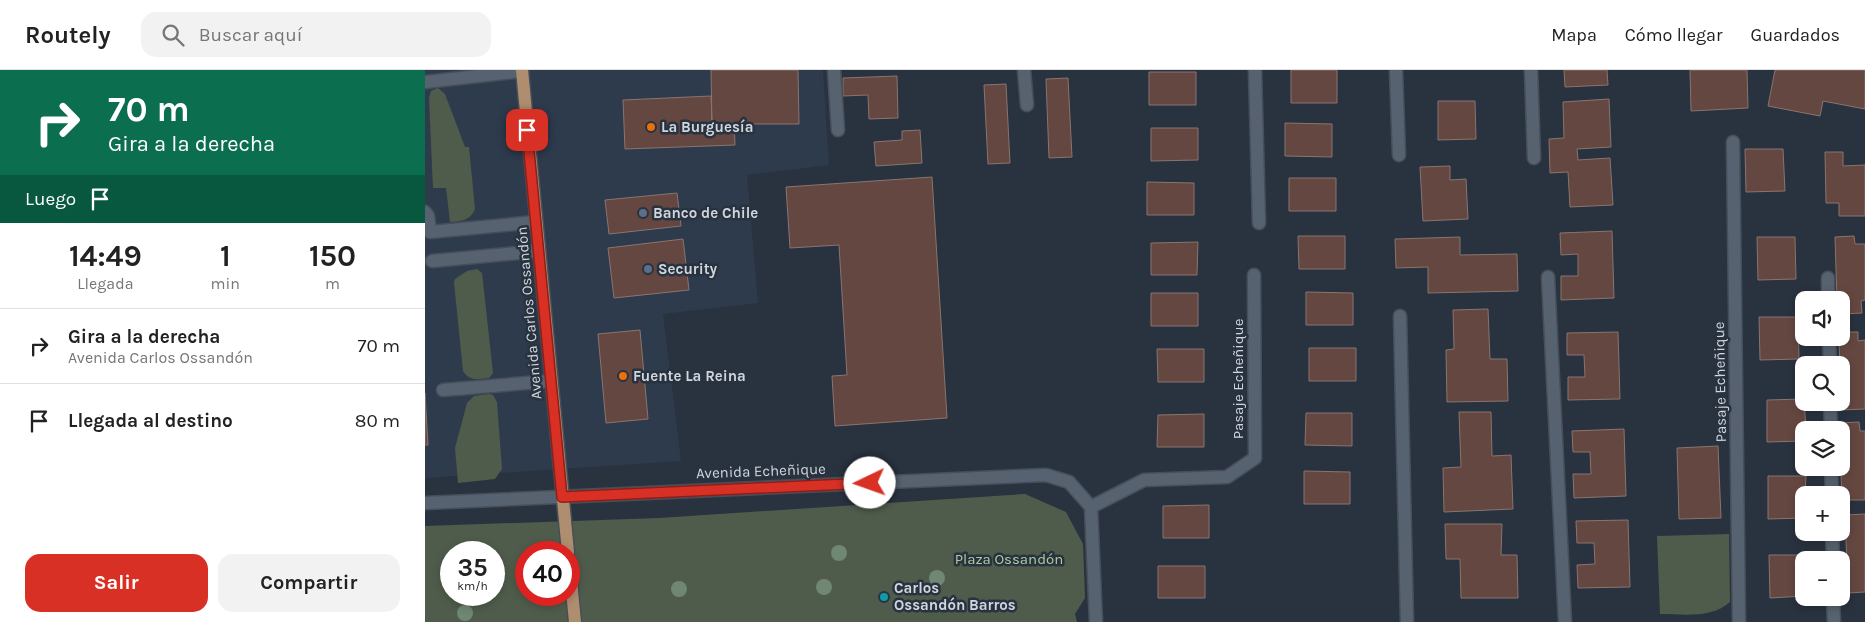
<!DOCTYPE html>
<html lang="es">
<meta charset="utf-8">
<style>
body{margin:0;font-family:Karla,sans-serif;background:#f2f2f2;color:#222;height:100vh;display:flex;flex-direction:column;font-size:19px;white-space:nowrap}
*{box-sizing:border-box;margin:0}
p{font-size:16px;color:#767676}
.icon{flex:none;width:28px;height:28px;fill:none;stroke:currentColor;stroke-width:2;stroke-linecap:round;stroke-linejoin:round}
.map{position:relative;flex:1;overflow:hidden}
.drawer{display:flex;flex-direction:column;background:#fff;width:425px}
.drawer>*{flex:none}
.banner{background:#0b6e4f;color:#fff;overflow:hidden}
.fabs{position:absolute;left:1370px;top:221px;display:grid;gap:10px}
.fabs a{display:grid;place-items:center;width:55px;height:55px;border-radius:10px;background:#fff;box-shadow:0 2px 8px #0003;font-size:25px}
.speed{position:absolute;left:15px;top:471px;display:flex;gap:10px;font-size:25px;font-weight:700;text-align:center}
.speed>*{display:grid;place-content:center;width:65px;height:65px;border-radius:50%;background:#fff;box-shadow:0 2px 8px #0003;line-height:1}
.speed small{font-size:12px;font-weight:400}
.speed .limit{border:8px solid #d22;background:#fff;color:#111}
.pin{position:absolute;display:grid;place-items:center;width:42px;height:42px;color:#fff;margin:-21px;border-radius:10px;box-shadow:0 2px 8px #0006}
.me{position:absolute;width:55px;margin:-28px;rotate:267deg;stroke-linejoin:round;filter:drop-shadow(0 0 4px #0008)}
.turn{display:flex;align-items:center;gap:18px;height:105px;padding:0 25px;font-size:22px}
.turn .icon{width:65px;height:65px;stroke-width:2.5}
.turn b{display:block;font-size:35px;line-height:42px}
.then{display:flex;align-items:center;height:48px;padding:0 25px;background:#0003;gap:10px;font-size:19px}
.eta{display:flex;justify-content:space-evenly;align-items:center;height:85px;text-align:center}
.eta b{font-size:30px;font-weight:700;line-height:35px}
.action{display:flex;gap:10px;margin-top:auto;padding:10px 25px}
.action a{flex:1;height:58px;border-radius:15px;background:#d93025;color:#fff;font-size:20px;font-weight:700;line-height:58px;text-align:center}
.action a+a{background:#f2f2f2;color:#222}
ul{padding:0;list-style:none}
li{display:flex;align-items:center;gap:15px;height:75px;padding:0 25px;border-top:1px solid #e0e0e0}
li div{flex:1}
li b{display:block;font-size:19px}
li em{font-style:normal}
header{display:flex;align-items:center;gap:30px;box-sizing:border-box;height:70px;padding:0 25px;background:#fff;border-bottom:1px solid #e0e0e0}
header strong{font-size:24px}
nav{display:flex;gap:28px;margin-inline-start:auto;font-size:18px}
.search{width:350px;height:45px;background:#f2f2f2;display:flex;align-items:center;gap:12px;box-sizing:border-box;padding:0 18px;border-radius:15px;color:#767676;font-size:19px}
main{display:flex;flex:1;min-height:0}
.map>svg:first-child{display:block}
</style>
<header>
<strong>Routely</strong>
<div class="search"><svg class="icon" aria-label="search" viewBox="0 0 24 24"><circle cx="10" cy="10" r="6"/><path d="M15 15l6 6"/></svg>Buscar aquí</div>
<nav><a>Mapa</a><a>Cómo llegar</a><a>Guardados</a></nav>
</header>
<main>
<section class="drawer">
<div class="banner">
<div class="turn"><svg class="icon" aria-label="right" viewBox="0 0 24 24"><path d="M7 20v-9h11M14 6l5 5-5 5"/></svg><div><b>70 m</b>Gira a la derecha</div></div>
<div class="then">Luego<svg class="icon" aria-label="arrive" viewBox="0 0 24 24"><path d="M6 21V4h12l-3 4 3 4H6"/></svg></div>
</div>
<div class="eta">
<div><b>14:49</b><p>Llegada</p></div>
<div><b>1</b><p>min</p></div>
<div><b>150</b><p>m</p></div>
</div>
<ul>
<li><svg class="icon" aria-label="right" viewBox="0 0 24 24"><path d="M7 20v-9h11M14 6l5 5-5 5"/></svg><div><b>Gira a la derecha</b><p>Avenida Carlos Ossandón</p></div><em>70 m</em></li>
<li><svg class="icon" aria-label="arrive" viewBox="0 0 24 24"><path d="M6 21V4h12l-3 4 3 4H6"/></svg><div><b>Llegada al destino</b></div><em>80 m</em></li>
</ul>
<div class="action"><a>Salir</a><a>Compartir</a></div>
</section>
<div class="map">
<svg width="1440" height="552" viewBox="0 0 1440 552">
<rect width="100%" height="100%" fill="#29323f"/>
<path fill="#2e3b4d" d="M 0,0 L 398,0 L 404,95 L 322,105 L 333,233 L 238,244 L 256,391 L 0,408 Z"/>
<path fill="#4f5c4b" fill-rule="evenodd" d="M 13,18 L 20,24 L 40,77 L 44,77 L 50,139 C 45,151 36,151 25,152 L 21,118 L 8,118 L 4,28 L 6,21 Z
M 52,199 L 57,203 L 68,303 L 64,308 C 53,309 45,312 38,301 L 29,212 L 30,209 L 42,201 Z
M 64,324 L 68,325 L 72,332 L 77,399 L 70,409 L 33,413 L 30,378 L 42,333 L 49,326 Z
M 600,424 L 641,442 L 658,474 L 660,528 L 650,544 L 652,552 L 0,552 L 0,456 L 234,448 ZM 26,482 L 69,482 L 69,525 L 26,525 ZM 101,482 L 144,482 L 144,525 L 101,525 Z
M 1304,464 L 1305,532 C 1286,549 1259,544 1235,544 L 1232,466 Z"/>
<path fill="#654741" stroke="#897470" d="M 286,0 L 373,0 L 374,54 L 287,54 Z
M 866,0 L 912,0 L 912,33 L 866,33 Z
M 1139,0 L 1182,0 L 1183,15 L 1140,17 Z
M 1265,0 L 1322,0 L 1323,38 L 1266,41 Z
M 1350,0 L 1440,0 L 1440,39 L 1398,31 L 1395,46 L 1343,36 Z
M 724,2 L 771,2 L 771,35 L 724,35 Z
M 472,6 L 473,48 L 444,49 L 443,25 L 418,26 L 418,8 Z
M 643,8 L 647,87 L 624,88 L 621,9 Z
M 581,14 L 585,93 L 563,94 L 559,15 Z
M 286,26 L 287,54 L 309,53 L 310,75 L 200,79 L 198,30 Z
M 1184,29 L 1186,77 L 1152,79 L 1153,90 L 1185,88 L 1188,135 L 1145,137 L 1143,102 L 1125,103 L 1124,69 L 1139,68 L 1138,32 Z
M 1013,31 L 1050,31 L 1051,69 L 1013,70 Z
M 860,53 L 907,54 L 907,87 L 860,86 Z
M 726,58 L 773,58 L 773,90 L 726,91 Z
M 495,60 L 497,93 L 451,96 L 449,72 L 477,70 L 477,61 Z
M 1320,79 L 1358,79 L 1360,121 L 1321,122 Z
M 1400,82 L 1418,82 L 1418,96 L 1440,95 L 1440,146 L 1414,146 L 1414,133 L 1401,133 Z
M 1025,96 L 1025,110 L 1041,109 L 1043,149 L 998,151 L 995,97 Z
M 507,107 L 522,348 L 410,356 L 407,306 L 422,305 L 414,175 L 365,178 L 361,117 Z
M 864,108 L 911,108 L 911,141 L 864,141 Z
M 722,112 L 769,113 L 769,145 L 722,145 Z
M 252,123 L 256,156 L 184,164 L 180,130 Z
M 1187,161 L 1189,228 L 1136,230 L 1136,206 L 1153,206 L 1153,184 L 1136,185 L 1135,163 Z
M 873,166 L 920,166 L 920,199 L 874,199 Z
M 1429,166 L 1430,174 L 1440,174 L 1440,230 L 1436,231 L 1437,243 L 1416,244 L 1416,230 L 1412,230 L 1410,167 Z
M 1035,167 L 1035,185 L 1092,184 L 1093,221 L 1003,223 L 1003,197 L 971,198 L 970,169 Z
M 1332,167 L 1370,167 L 1371,209 L 1333,210 Z
M 258,169 L 264,220 L 189,228 L 183,178 Z
M 773,172 L 772,205 L 726,205 L 726,173 Z
M 881,222 L 928,223 L 928,255 L 881,255 Z
M 726,223 L 773,223 L 773,256 L 726,256 Z
M 1063,239 L 1065,289 L 1082,289 L 1083,331 L 1022,332 L 1021,280 L 1029,279 L 1028,240 Z
M 1334,247 L 1373,247 L 1374,289 L 1335,290 Z
M 215,260 L 223,349 L 181,353 L 173,264 Z
M 1193,262 L 1195,329 L 1143,330 L 1143,307 L 1160,307 L 1159,285 L 1142,285 L 1142,263 Z
M 1416,262 L 1433,262 L 1433,271 L 1440,270 L 1440,339 L 1416,340 L 1414,268 L 1416,268 Z
M 884,278 L 931,278 L 931,311 L 884,311 Z
M 732,279 L 779,279 L 779,312 L 733,312 Z
M 0,323 L 3,375 L 0,375 Z
M 1379,329 L 1381,360 L 1379,360 L 1379,371 L 1342,372 L 1342,330 Z
M 1034,342 L 1066,342 L 1067,386 L 1086,385 L 1088,439 L 1019,442 L 1018,398 L 1036,397 Z
M 881,343 L 927,343 L 927,376 L 880,375 Z
M 779,344 L 779,377 L 732,377 L 733,345 Z
M 1434,352 L 1435,361 L 1440,361 L 1440,430 L 1417,430 L 1414,353 Z
M 1199,359 L 1201,426 L 1149,428 L 1148,404 L 1166,404 L 1165,382 L 1148,382 L 1147,361 Z
M 1293,376 L 1296,448 L 1254,449 L 1252,378 Z
M 879,401 L 925,402 L 925,434 L 879,434 Z
M 1343,406 L 1381,406 L 1379,448 L 1343,449 Z
M 784,435 L 784,468 L 738,468 L 738,436 Z
M 1440,444 L 1440,522 L 1423,523 L 1420,445 Z
M 1203,450 L 1205,517 L 1153,518 L 1152,495 L 1170,494 L 1169,473 L 1152,473 L 1151,451 Z
M 1020,454 L 1077,454 L 1076,485 L 1092,485 L 1093,528 L 1036,528 L 1035,489 L 1021,489 Z
M 1344,485 L 1382,485 L 1382,490 L 1379,490 L 1379,526 L 1345,528 Z
M 733,496 L 780,496 L 780,528 L 733,528 Z"/>
<g fill="none" stroke-linecap="round" stroke-linejoin="round">
<defs>
<path id="minor" d="M 409,0 L 413,60
M 599,0 L 602,35
M 830,0 L 834,153
M 971,0 L 974,85
M 1106,0 L 1109,88
M 0,12 L 97,1
M 1308,72 L 1314,552
M 0,142 L 3,146 L 5,162 L 111,152
M 7,191 L 114,181
M 1123,207 L 1140,552
M 1403,208 L 1403,230
M 975,246 L 982,552
M 1404,268 L 1405,295
M 18,320 L 126,311
M 1405,332 L 1406,360
M 1406,398 L 1407,425
M 0,433 L 621,405 L 644,412 L 666,437 L 671,552
M 666,437 L 719,410 L 802,407 L 830,388 L 829,205
M 1407,462 L 1408,490
M 1408,528 L 1409,552"/>
<path id="major" d="M 97,0 L 143,482
M 144,490 L 150,552"/>
</defs>
<use href="#minor" stroke="#464f59" stroke-width="15"/>
<use href="#major" stroke="#464f59" stroke-width="15"/>
<use href="#minor" stroke="#576270" stroke-width="12"/>
<use href="#major" stroke="#af8e70" stroke-width="12"/>
</g>
<g fill="#708774">
<circle cx="414" cy="483" r="8"/>
<circle cx="512" cy="508" r="8"/>
<circle cx="399" cy="517" r="8"/>
<circle cx="254" cy="519" r="8"/>
<circle cx="40" cy="543" r="8"/>
</g>
<g fill="none" stroke-linecap="round" stroke-linejoin="round">
<defs>
<path id="route" d="M 102,60 L 137,427 L 445,413"/>
</defs>
<use href="#route" stroke="#8d1f18" stroke-width="12"/>
<use href="#route" stroke="#d93025" stroke-width="9"/>
</g>
<g fill="#e8710a" stroke="#29323f" stroke-width="2">
<circle cx="226" cy="57" r="5"/>
<circle cx="198" cy="306" r="5"/>
</g>
<g fill="#5c6f8a" stroke="#29323f" stroke-width="2">
<circle cx="218" cy="143" r="5"/>
<circle cx="223" cy="199" r="5"/>
</g>
<circle fill="#0f9aa8" stroke="#29323f" stroke-width="2" cx="459" cy="527" r="5"/>
<g text-anchor="middle" stroke-width="5" stroke-linejoin="round" paint-order="stroke">
<g font-size="15" font-weight="bold" fill="#d0d6de" stroke="#29323f" text-anchor="start">
<text x="236" y="62">La Burguesía</text>
<text x="228" y="148">Banco de Chile</text>
<text x="233" y="204">Security</text>
<text x="208" y="311">Fuente La Reina</text>
<text x="469" y="523">Carlos<tspan x="469" dy="17">Ossandón Barros</tspan></text>
</g>
<g font-size="15" fill="#d0d6de" stroke="#29323f">
<text transform="translate(104 243) rotate(-95)" y="5">Avenida Carlos Ossandón</text>
<text transform="translate(813 309) rotate(-90)" y="5">Pasaje Echeñique</text>
<text transform="translate(1295 312) rotate(-91)" y="5">Pasaje Echeñique</text>
<text transform="translate(336 401) rotate(-2)" y="5">Avenida Echeñique</text>
</g>
<g font-size="15" fill="#abcda0" stroke="#29323f">
<text x="584" y="494">Plaza Ossandón</text>
</g>
</g>
</svg>
<div class="fabs">
<a><svg class="icon" aria-label="sound" viewBox="0 0 24 24"><path d="M4 9h4l5-4v14l-5-4H4zM17 9q2 3 0 6"/></svg></a>
<a><svg class="icon" aria-label="search" viewBox="0 0 24 24"><circle cx="10" cy="10" r="6"/><path d="M15 15l6 6"/></svg></a>
<a><svg class="icon" aria-label="layers" viewBox="0 0 24 24"><path d="M12 4l9 5-9 5-9-5zM3 14l9 5 9-5"/></svg></a>
<a>+</a>
<a>−</a>
</div>
<div class="speed"><div>35<small>km/h</small></div><div class="limit">40</div></div>
<div class="pin" style="left:102px;top:60px;background:#d93025"><svg class="icon" aria-label="arrive" viewBox="0 0 24 24"><path d="M6 21V4h12l-3 4 3 4H6"/></svg></div>
<svg class="me" style="left:445px;top:413px" viewBox="-20 -20 40 40"><circle r="19" fill="#fff"/><path d="M0-13L10 11 0 6-10 11z" fill="#d93025"/></svg>
</div>
</main>
